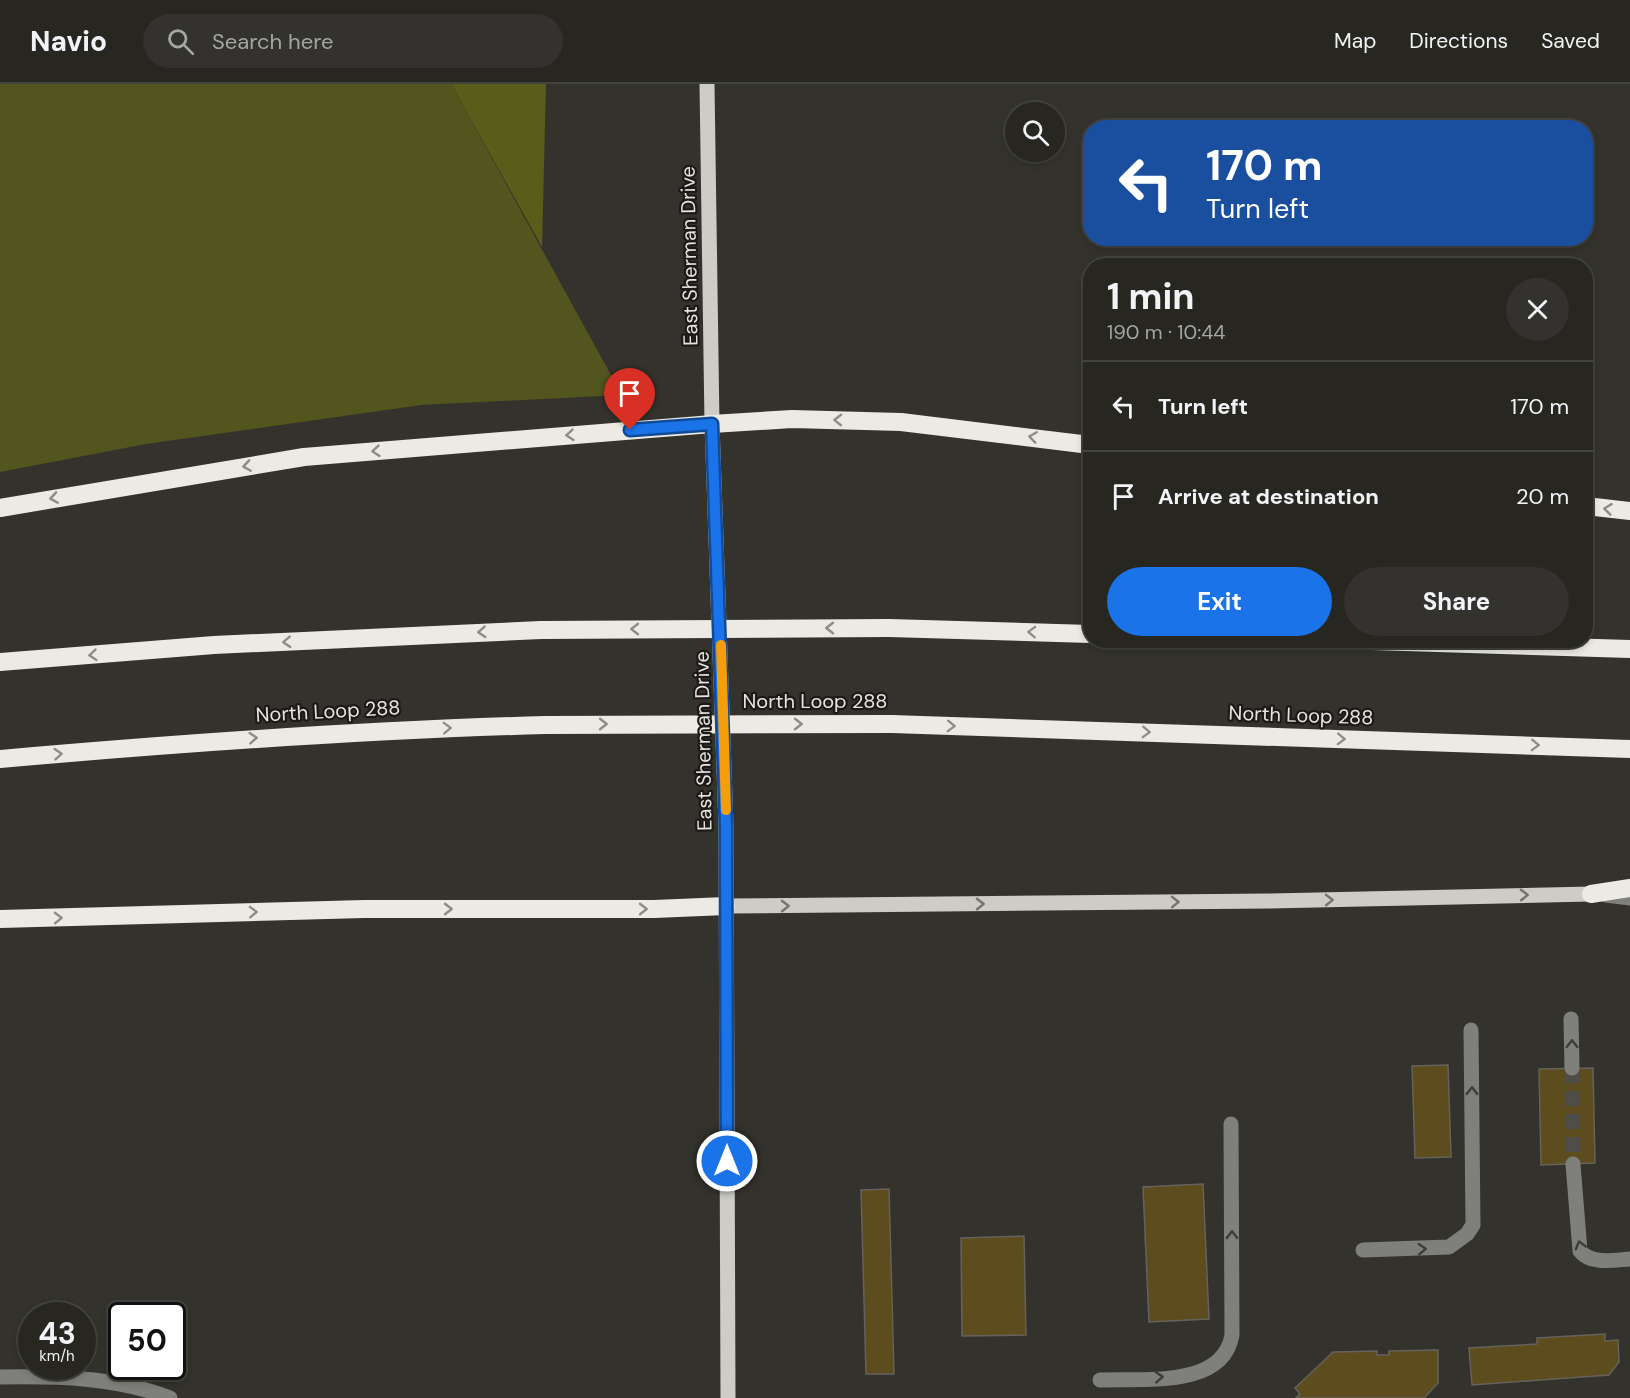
<!DOCTYPE html>
<meta charset="utf-8">
<style>
body{margin:0;font-family:"DM Sans",sans-serif;background:#33322e;color:#f1f3f6;height:100vh;display:flex;flex-direction:column;font-size:22px;white-space:nowrap}
*{box-sizing:border-box;margin:0}
p{font-size:20px;color:#a4a5a5}
.icon{flex:none;width:33px;height:33px;fill:none;stroke:currentColor;stroke-width:2;stroke-linecap:round;stroke-linejoin:round}
.map{position:relative;flex:1;overflow:hidden}
.details{position:absolute;left:1083px;top:174px;width:510px;height:390px;display:flex;flex-direction:column;background:#272621;border-radius:24px;box-shadow:0 3px 9px #0003,0 0 0 2px #43433f}
.details>*{flex:none}
.hud{position:absolute;left:1083px;top:36px;width:510px;height:126px;border-radius:24px;box-shadow:0 3px 9px #0003,0 0 0 2px #43433f;background:#1a4fa0;color:#fff;overflow:hidden}
.fabs{position:absolute;left:1005px;top:18px;display:grid;gap:12px}
.fabs a{display:grid;place-items:center;width:60px;height:60px;border-radius:50%;background:#272621;box-shadow:0 3px 9px #0003,0 0 0 2px #43433f;font-size:30px}
.speed{position:absolute;left:18px;top:1218px;display:flex;gap:12px;font-size:30px;font-weight:700;text-align:center}
.speed>*{display:grid;place-content:center;width:78px;height:78px;border-radius:50%;background:#272621;box-shadow:0 3px 9px #0003,0 0 0 2px #43433f;line-height:1}
.speed small{font-size:15px;font-weight:400}
.speed .limit{border:3px solid #111;border-radius:9px;background:#fff;color:#111}
.pin{position:absolute;display:grid;place-items:center;width:51px;height:51px;color:#fff;margin:-62px -26px;border-radius:50% 50% 50% 0;rotate:-45deg;box-shadow:0 0 6px #0007}
.pin .icon{rotate:45deg}
.me{position:absolute;width:66px;margin:-33px;rotate:0deg;stroke-linejoin:round;filter:drop-shadow(0 0 4px #0008)}
.turn{display:flex;align-items:center;gap:21px;height:126px;padding:0 24px;font-size:27px}
.turn .icon{width:78px;height:78px;stroke-width:2.5}
.turn b{display:block;font-size:42px;line-height:51px}
.round{display:grid;place-items:center;flex:none;width:63px;height:63px;border-radius:32px;background:#33322e}
.head{display:flex;align-items:center;justify-content:space-between;height:102px;padding:0 24px}
h1{font-size:36px;font-weight:700;line-height:45px}
.action{display:flex;gap:12px;margin-top:auto;padding:12px 24px}
.action a{flex:1;height:69px;border-radius:36px;background:#1a73e8;color:#fff;font-size:24px;font-weight:700;line-height:69px;text-align:center}
.action a+a{background:#33322e;color:#f1f3f6}
ul{padding:0;list-style:none}
li{display:flex;align-items:center;gap:18px;height:90px;padding:0 24px;border-top:2px solid #43433f}
li div{flex:1}
li b{display:block;font-size:22px}
li em{font-style:normal}
header{display:flex;align-items:center;gap:36px;box-sizing:border-box;height:84px;padding:0 30px;background:#272621;border-bottom:2px solid #43433f}
header strong{font-size:28px}
nav{display:flex;gap:33px;margin-inline-start:auto;font-size:21px}
.search{width:420px;height:54px;background:#33322e;display:flex;align-items:center;gap:15px;box-sizing:border-box;padding:0 21px;border-radius:33px;color:#a4a5a5;font-size:22px}
.map>svg:first-child{display:block}
</style>
<header>
<strong>Navio</strong>
<div class="search"><svg class="icon" aria-label="search" viewBox="0 0 24 24"><circle cx="10" cy="10" r="6"/><path d="M15 15l6 6"/></svg>Search here</div>
<nav><a>Map</a><a>Directions</a><a>Saved</a></nav>
</header>
<div class="map">
<svg width="1630" height="1314" viewBox="0 0 1630 1314">
<rect width="100%" height="100%" fill="#34322c"/>
<path fill="#52561e" d="M 0,0 L 451,0 L 622,311 L 421,321 L 146,360 L 0,388 Z"/>
<path fill="#595d19" d="M 451,0 L 546,0 L 542,163 Z"/>
<path fill="#5c4c1e" stroke="#65625c" stroke-width="1.5" d="M 1448,981 L 1451,1073 L 1415,1074 L 1412,982 Z
M 1593,984 L 1595,1079 L 1541,1081 L 1539,985 Z
M 1203,1100 L 1209,1235 L 1149,1238 L 1143,1103 Z
M 889,1105 L 894,1290 L 866,1290 L 861,1106 Z
M 1024,1152 L 1026,1251 L 962,1252 L 961,1154 Z
M 1605,1250 L 1605,1257 L 1618,1256 L 1619,1278 L 1609,1291 L 1472,1301 L 1469,1264 L 1537,1260 L 1537,1254 Z
M 1438,1266 L 1438,1299 L 1424,1314 L 1296,1314 L 1300,1310 L 1295,1304 L 1333,1268 L 1377,1267 L 1377,1271 L 1389,1271 L 1389,1267 Z"/>
<g fill="none" stroke-linecap="round" stroke-linejoin="round">
<path stroke="#4f4d47" stroke-width="15" stroke-dasharray="15 8" stroke-linecap="butt" d="M 1572,984 L 1573,1080"/>
<path stroke="#7f7f7c" stroke-width="15" d="M 1606,811 L 1630,814
M 1571,935 L 1572,984
M 1573,1080 L 1580,1167 C 1591,1181 1615,1176 1630,1175
M 1363,1166 L 1449,1163 L 1467,1150 L 1473,1141 L 1471,946
M 0,1293 C 57,1292 116,1293 170,1314
M 1100,1296 C 1142,1294 1223,1305 1232,1251 L 1231,1040"/>
<path stroke="#cdccc6" stroke-width="15" d="M 707,0 L 712,340 L 726,742 L 728,1314
M 726,822 L 1270,817 L 1591,810"/>
<path stroke="#eceae3" stroke-width="18" d="M 1586,422 L 1630,427
M 0,424 L 304,373 L 712,340 L 792,335 L 901,338 L 1090,361
M 889,544 L 1090,550
M 1340,556 L 1630,565
M 0,578 L 214,561 L 541,546
M 892,640 L 1630,665
M 0,675 C 182,659 363,646 545,641
M 1591,810 L 1630,804
M 0,835 L 364,825 L 654,825 L 726,822"/>
<path stroke="#eceae3" stroke-width="18" d="M 541,546 L 889,544
M 545,641 L 892,640"/>
</g>
<defs><path id="oneway-chevron" d="M-2-3.5L2.5 0L-2 3.5" fill="none" stroke-width="1.6" stroke-linecap="round" stroke-linejoin="round" transform="scale(1.5)"/></defs>
<g stroke="#8e8c87">
<use href="#oneway-chevron" transform="translate(838 336) rotate(-179)"/>
<use href="#oneway-chevron" transform="translate(570 351) rotate(175)"/>
<use href="#oneway-chevron" transform="translate(1033 353) rotate(-172)"/>
<use href="#oneway-chevron" transform="translate(376 367) rotate(175)"/>
<use href="#oneway-chevron" transform="translate(247 382) rotate(171)"/>
<use href="#oneway-chevron" transform="translate(54 414) rotate(171)"/>
<use href="#oneway-chevron" transform="translate(1608 425) rotate(-173)"/>
<use href="#oneway-chevron" transform="translate(830 544) rotate(180)"/>
<use href="#oneway-chevron" transform="translate(635 545) rotate(180)"/>
<use href="#oneway-chevron" transform="translate(482 548) rotate(177)"/>
<use href="#oneway-chevron" transform="translate(1032 548) rotate(-178)"/>
<use href="#oneway-chevron" transform="translate(287 558) rotate(177)"/>
<use href="#oneway-chevron" transform="translate(93 571) rotate(175)"/>
<use href="#oneway-chevron" transform="translate(603 640)"/>
<use href="#oneway-chevron" transform="translate(798 640)"/>
<use href="#oneway-chevron" transform="translate(951 642) rotate(2)"/>
<use href="#oneway-chevron" transform="translate(447 644) rotate(-2)"/>
<use href="#oneway-chevron" transform="translate(1146 648) rotate(2)"/>
<use href="#oneway-chevron" transform="translate(253 654) rotate(-4)"/>
<use href="#oneway-chevron" transform="translate(1341 655) rotate(2)"/>
<use href="#oneway-chevron" transform="translate(1535 661) rotate(2)"/>
<use href="#oneway-chevron" transform="translate(58 670) rotate(-5)"/>
<use href="#oneway-chevron" transform="translate(448 825)"/>
<use href="#oneway-chevron" transform="translate(643 825)"/>
<use href="#oneway-chevron" transform="translate(253 828) rotate(-2)"/>
<use href="#oneway-chevron" transform="translate(58 834) rotate(-1)"/>
</g>
<g stroke="#74736e">
<use href="#oneway-chevron" transform="translate(1524 811) rotate(-1)"/>
<use href="#oneway-chevron" transform="translate(1329 816) rotate(-1)"/>
<use href="#oneway-chevron" transform="translate(1175 818) rotate(-1)"/>
<use href="#oneway-chevron" transform="translate(980 820) rotate(-1)"/>
<use href="#oneway-chevron" transform="translate(785 822) rotate(-1)"/>
</g>
<g stroke="#3e3d3a">
<use href="#oneway-chevron" transform="translate(1572 960) rotate(-91)"/>
<use href="#oneway-chevron" transform="translate(1472 1007) rotate(-90)"/>
<use href="#oneway-chevron" transform="translate(1232 1151) rotate(-90)"/>
<use href="#oneway-chevron" transform="translate(1580 1161) rotate(-106)"/>
<use href="#oneway-chevron" transform="translate(1422 1165) rotate(-3)"/>
<use href="#oneway-chevron" transform="translate(1159 1293) rotate(-3)"/>
</g>
<g fill="none" stroke-linecap="round" stroke-linejoin="round">
<defs>
<path id="route" d="M 630,346 L 712,340 L 726,742 L 727,1077"/>
</defs>
<use href="#route" stroke="#114b97" stroke-width="15"/>
<use href="#route" stroke="#1a73e8" stroke-width="10"/>
<path stroke="#f59e0b" stroke-width="10" d="M 721,561 L 726,726"/>
</g>
<g text-anchor="middle" stroke-width="4.5" stroke-linejoin="round" paint-order="stroke">
<g font-size="20" fill="#e6e4e1" stroke="#1b1a17">
<text transform="translate(689 172) rotate(-91)" y="7">East Sherman Drive</text>
<text x="815" y="624">North Loop 288</text>
<text transform="translate(328 627) rotate(-3)" y="7">North Loop 288</text>
<text transform="translate(1301 631) rotate(2)" y="7">North Loop 288</text>
<text transform="translate(703 657) rotate(-91)" y="7">East Sherman Drive</text>
</g>
</g>
</svg>
<div class="fabs">
<a><svg class="icon" aria-label="search" viewBox="0 0 24 24"><circle cx="10" cy="10" r="6"/><path d="M15 15l6 6"/></svg></a>
</div>
<div class="speed"><div>43<small>km/h</small></div><div class="limit">50</div></div>
<div class="pin" style="left:630px;top:346px;background:#d93025"><svg class="icon" aria-label="arrive" viewBox="0 0 24 24"><path d="M6 21V4h12l-3 4 3 4H6"/></svg></div>
<svg class="me" style="left:727px;top:1077px" viewBox="-20 -20 40 40"><circle r="17" fill="#1a73e8" stroke="#fff" stroke-width="3"/><path d="M0-11L8 9 0 5-8 9z" fill="#fff"/></svg>
<div class="hud">
<div class="turn"><svg class="icon" aria-label="left" viewBox="0 0 24 24"><path d="M17 20v-9H6M10 6l-5 5 5 5"/></svg><div><b>170 m</b>Turn left</div></div>
</div>
<section class="details">
<div class="head"><div><h1>1 min</h1><p>190 m · 10:44</p></div><a class="round"><svg class="icon" aria-label="close" viewBox="0 0 24 24"><path d="M6 6l12 12M18 6L6 18"/></svg></a></div>
<ul>
<li><svg class="icon" aria-label="left" viewBox="0 0 24 24"><path d="M17 20v-9H6M10 6l-5 5 5 5"/></svg><div><b>Turn left</b></div><em>170 m</em></li>
<li><svg class="icon" aria-label="arrive" viewBox="0 0 24 24"><path d="M6 21V4h12l-3 4 3 4H6"/></svg><div><b>Arrive at destination</b></div><em>20 m</em></li>
</ul>
<div class="action"><a>Exit</a><a>Share</a></div>
</section>
</div>
